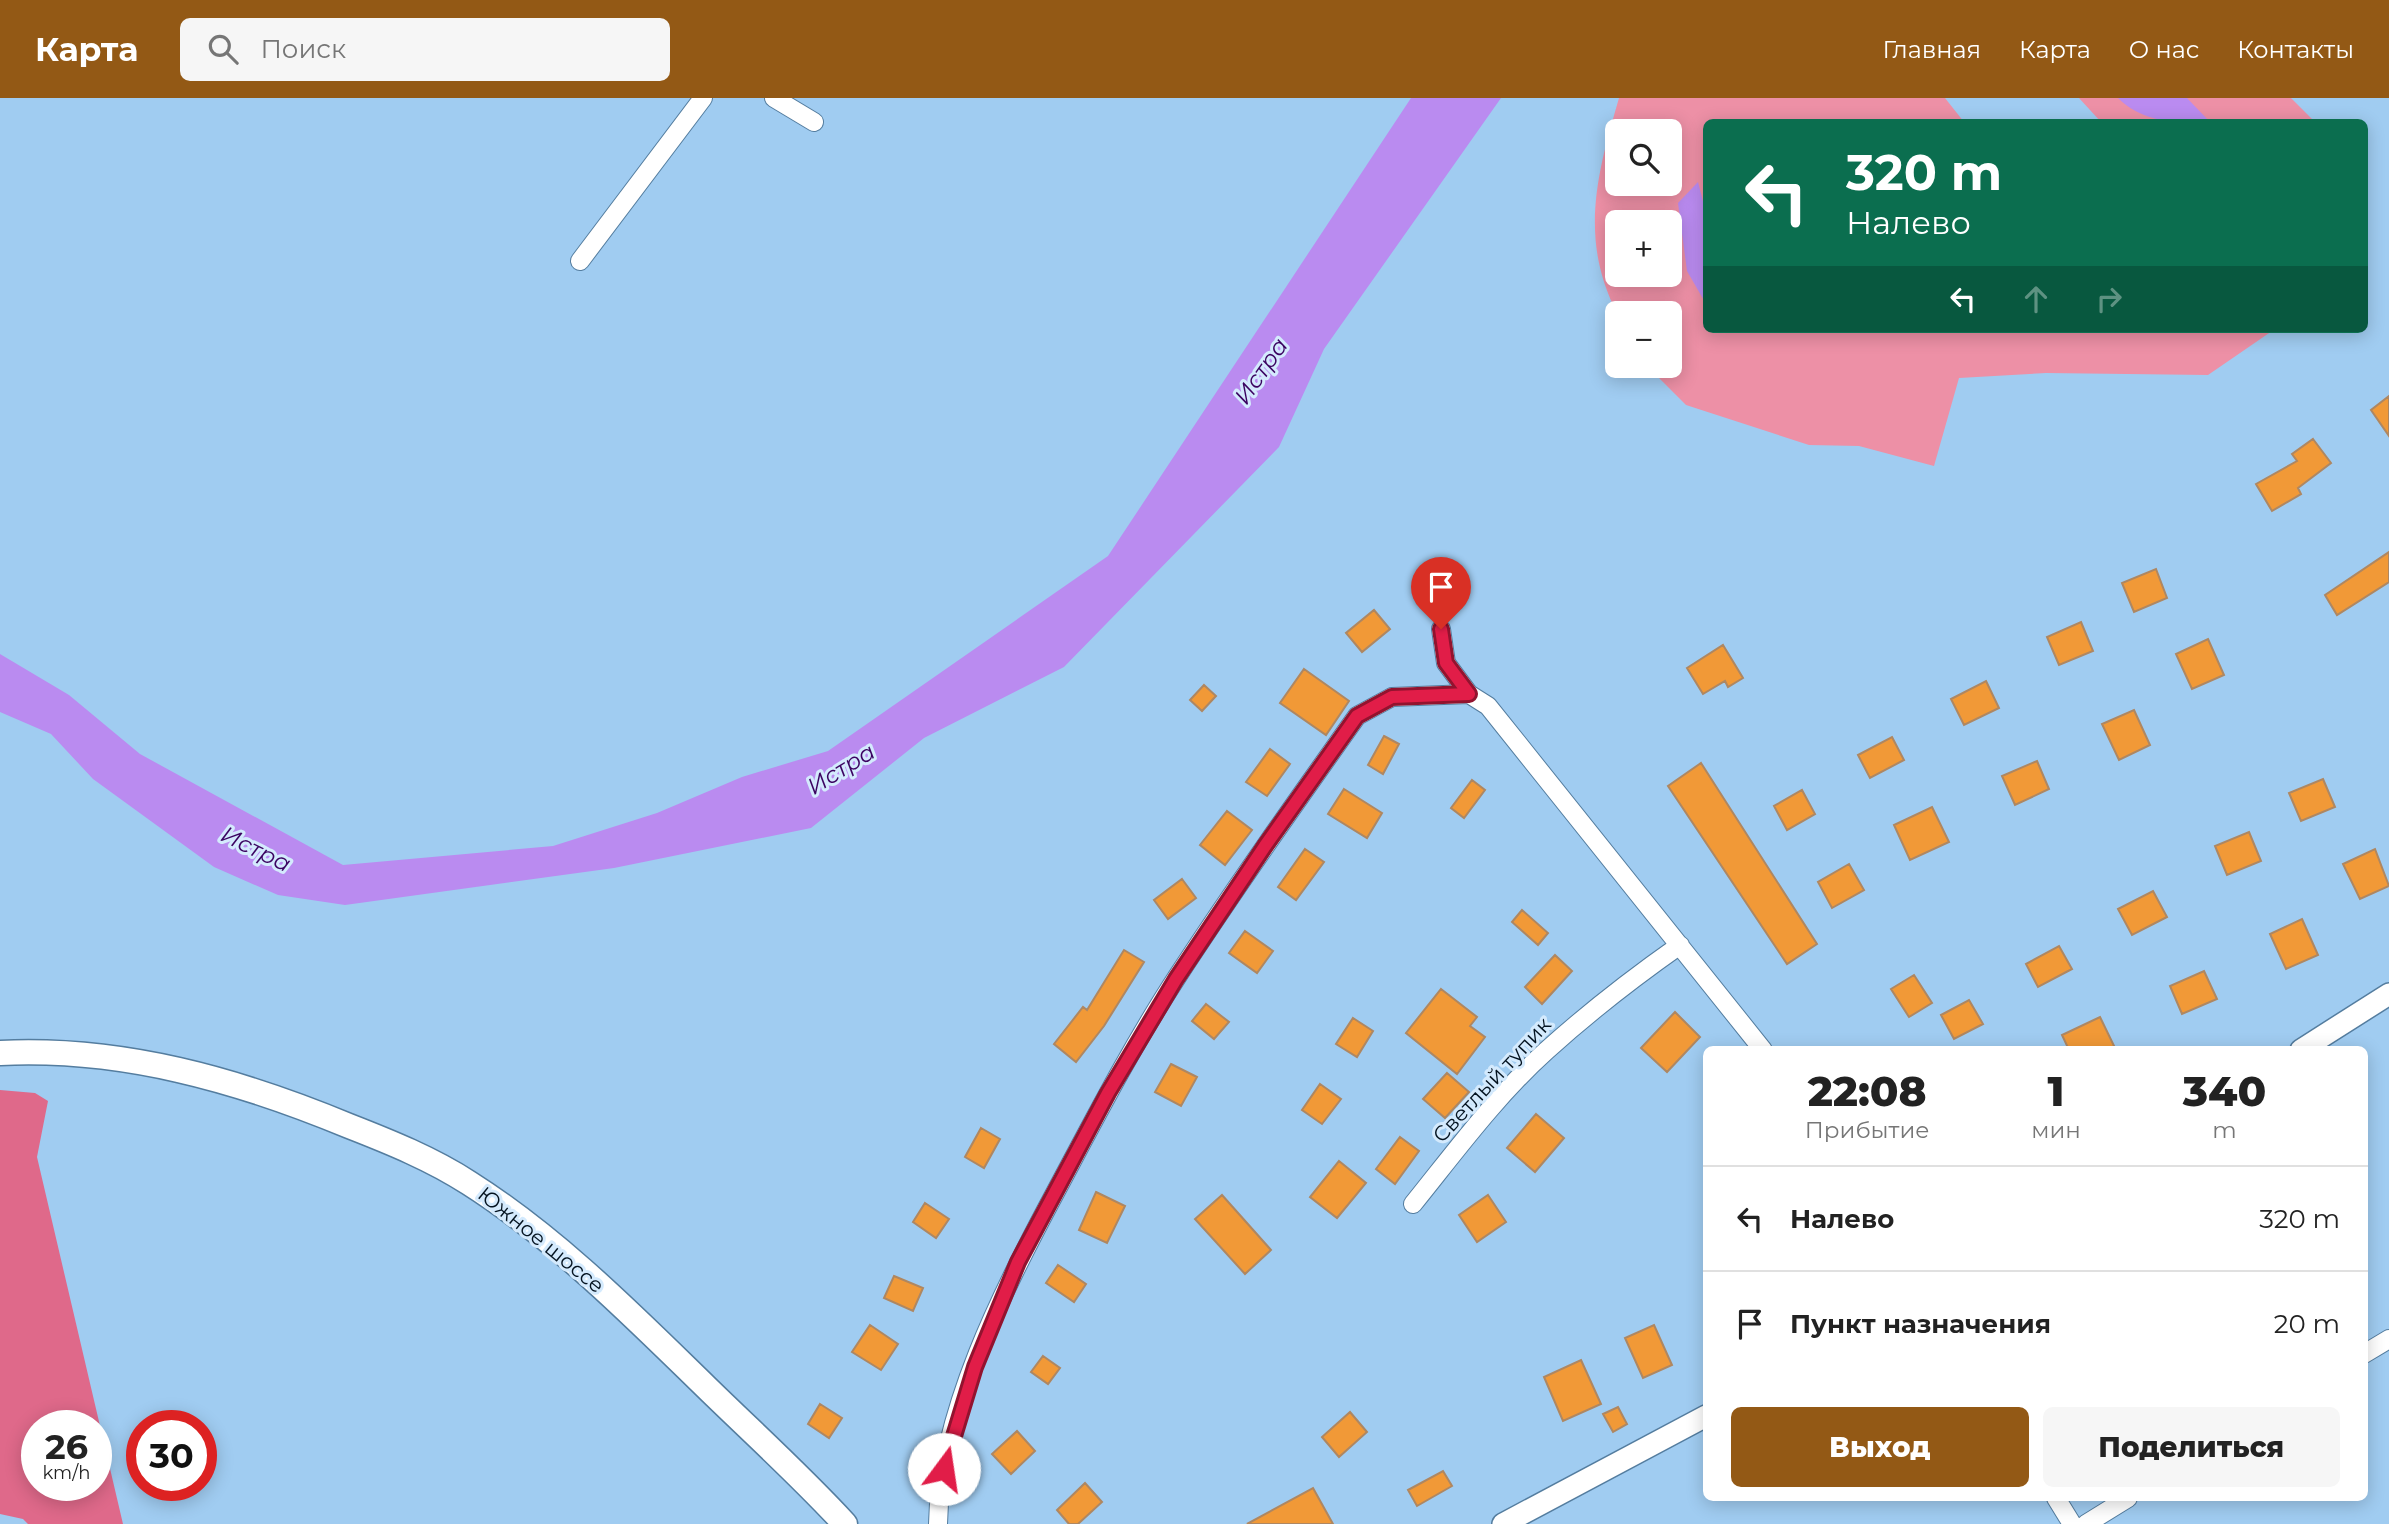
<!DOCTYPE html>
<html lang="ru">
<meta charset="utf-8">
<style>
body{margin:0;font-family:Montserrat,sans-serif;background:#f6f6f6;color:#222;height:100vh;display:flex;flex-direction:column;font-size:26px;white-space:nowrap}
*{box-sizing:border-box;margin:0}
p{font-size:23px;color:#767676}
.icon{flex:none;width:38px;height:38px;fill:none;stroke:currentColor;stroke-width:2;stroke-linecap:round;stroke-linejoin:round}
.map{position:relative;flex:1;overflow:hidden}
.drawer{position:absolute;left:1703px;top:948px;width:665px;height:455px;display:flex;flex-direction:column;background:#fff;border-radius:10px;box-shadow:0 4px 18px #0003}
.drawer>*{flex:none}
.guide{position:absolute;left:1703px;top:21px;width:665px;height:214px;border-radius:10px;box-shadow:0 4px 18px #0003;background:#0b6e4f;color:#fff;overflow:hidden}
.buttons{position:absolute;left:1605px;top:21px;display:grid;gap:14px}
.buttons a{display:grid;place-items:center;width:77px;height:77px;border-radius:10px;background:#fff;box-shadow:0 4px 18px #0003;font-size:35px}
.speed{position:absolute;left:21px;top:1312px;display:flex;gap:14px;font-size:35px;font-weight:700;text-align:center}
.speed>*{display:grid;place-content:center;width:91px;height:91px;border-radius:50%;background:#fff;box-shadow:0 4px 18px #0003;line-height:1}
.speed small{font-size:18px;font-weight:400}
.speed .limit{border:10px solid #d22;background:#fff;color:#111}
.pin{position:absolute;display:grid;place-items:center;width:60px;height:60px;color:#fff;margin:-72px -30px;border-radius:50% 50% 50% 0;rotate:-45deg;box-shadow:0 0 7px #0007}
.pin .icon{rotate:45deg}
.me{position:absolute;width:77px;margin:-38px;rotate:14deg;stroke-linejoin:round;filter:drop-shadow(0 0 5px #0008)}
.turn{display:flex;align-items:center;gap:24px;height:147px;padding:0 28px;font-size:32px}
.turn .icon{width:91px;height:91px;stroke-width:2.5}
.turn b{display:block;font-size:49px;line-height:60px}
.lanes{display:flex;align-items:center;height:66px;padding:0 28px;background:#0003;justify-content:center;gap:35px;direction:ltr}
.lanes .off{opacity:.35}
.eta{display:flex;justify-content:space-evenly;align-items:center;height:119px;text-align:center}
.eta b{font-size:42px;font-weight:800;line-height:49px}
.action{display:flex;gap:14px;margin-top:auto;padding:14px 28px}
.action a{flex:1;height:80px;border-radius:10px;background:#935915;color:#fff;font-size:28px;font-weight:800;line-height:80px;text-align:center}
.action a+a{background:#f6f6f6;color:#222}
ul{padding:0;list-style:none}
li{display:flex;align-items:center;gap:21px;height:105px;padding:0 28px;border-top:2px solid #e0e0e0}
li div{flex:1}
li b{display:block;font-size:26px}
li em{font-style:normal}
header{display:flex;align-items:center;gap:42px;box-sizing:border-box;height:98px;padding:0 35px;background:#935915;color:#fff}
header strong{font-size:33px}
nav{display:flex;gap:38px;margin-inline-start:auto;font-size:24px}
.search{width:490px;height:63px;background:#f6f6f6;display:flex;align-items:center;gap:18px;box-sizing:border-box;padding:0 24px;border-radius:10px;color:#767676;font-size:26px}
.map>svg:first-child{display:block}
</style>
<header>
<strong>Карта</strong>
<div class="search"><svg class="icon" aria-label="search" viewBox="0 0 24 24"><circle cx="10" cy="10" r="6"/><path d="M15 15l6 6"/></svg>Поиск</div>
<nav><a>Главная</a><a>Карта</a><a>О нас</a><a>Контакты</a></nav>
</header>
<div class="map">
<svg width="2389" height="1426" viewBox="0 0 2389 1426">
<rect width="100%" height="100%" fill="#a0ccf1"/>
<path fill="#ed90a6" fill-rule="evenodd" d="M 1619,0 L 1945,0 L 1964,24 L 1706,24 L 1706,231 L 2275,231 L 2208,277 L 2046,275 L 1959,280 L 1934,368 L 1859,348 L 1809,347 L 1686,307 L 1647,268 L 1670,268 L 1670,215 L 1617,215 C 1579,141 1597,76 1619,0 ZM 1617,33 L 1670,33 L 1670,86 L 1617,86 ZM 1617,124 L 1670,124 L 1670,177 L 1617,177 Z
M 2079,0 L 2291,0 L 2315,24 L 2101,24 Z"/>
<path fill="#df698a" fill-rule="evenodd" d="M 0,992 L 35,995 L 48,1003 L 37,1059 L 123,1426 L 28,1426 L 23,1421 L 0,1416 ZM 37,1328 L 96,1328 L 96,1388 L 37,1388 Z"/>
<path fill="#ba8bf0" d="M 1411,0 L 1501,0 L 1324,251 L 1279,349 L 1064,569 L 924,640 L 811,730 L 614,770 L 345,807 L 278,797 L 214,769 L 93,681 L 51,636 L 0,614 L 0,556 L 69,597 L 140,656 L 343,767 L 553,748 L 657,715 L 742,679 L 828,653 L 1108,458 Z
M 2118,0 L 2187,0 L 2210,24 C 2176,25 2143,25 2118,0 Z
M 1698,84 L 1706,115 L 1706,206 L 1687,173 L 1678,105 Z"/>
<path fill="#f19937" stroke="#ae8762" stroke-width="2" d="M 2389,298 L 2389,338 L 2371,312 Z
M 2313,341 L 2331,365 L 2298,390 L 2301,396 L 2272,413 L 2256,386 L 2297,363 L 2292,356 Z
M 2389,454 L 2389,484 L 2337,517 L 2325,497 Z
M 2156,471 L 2167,500 L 2134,514 L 2122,485 Z
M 1374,512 L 1390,531 L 1362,554 L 1346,535 Z
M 2081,524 L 2093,553 L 2059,567 L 2047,539 Z
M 2208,541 L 2224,577 L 2192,591 L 2176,556 Z
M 1723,547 L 1743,580 L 1728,589 L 1725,583 L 1703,596 L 1687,570 Z
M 1304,571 L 1349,603 L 1326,637 L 1280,605 Z
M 1986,583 L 1999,610 L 1964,627 L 1951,601 Z
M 1204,587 L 1216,598 L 1202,613 L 1190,602 Z
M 2134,612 L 2150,647 L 2119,662 L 2102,626 Z
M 1384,638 L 1399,646 L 1383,676 L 1368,667 Z
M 1892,639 L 1904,662 L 1870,680 L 1858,657 Z
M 1270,651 L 1290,666 L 1267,698 L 1246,684 Z
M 2037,663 L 2049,691 L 2015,707 L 2002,678 Z
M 1701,665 L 1817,846 L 1787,866 L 1668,688 Z
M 2323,681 L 2335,709 L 2301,723 L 2289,695 Z
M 1472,682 L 1485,692 L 1464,720 L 1451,710 Z
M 1344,691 L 1382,715 L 1367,740 L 1328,716 Z
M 1802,692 L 1815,716 L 1787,732 L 1774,708 Z
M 1932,709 L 1949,744 L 1910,762 L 1894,727 Z
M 1227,713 L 1252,732 L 1225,767 L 1200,747 Z
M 2249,734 L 2261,763 L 2227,777 L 2215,748 Z
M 1305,751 L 1324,764 L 1296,802 L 1278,789 Z
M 2375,751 L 2389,788 L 2360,801 L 2343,766 Z
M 1849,766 L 1864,792 L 1832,810 L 1818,784 Z
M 1182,781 L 1196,800 L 1168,821 L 1154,802 Z
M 2153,793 L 2167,819 L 2132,837 L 2118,811 Z
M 1522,812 L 1548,835 L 1538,847 L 1512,824 Z
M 2302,821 L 2318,857 L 2286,871 L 2270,836 Z
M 1245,833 L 1273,853 L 1257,875 L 1229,855 Z
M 2059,848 L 2072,871 L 2038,889 L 2026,866 Z
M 1124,852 L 1144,864 L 1104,928 L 1076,964 L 1054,946 L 1083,909 L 1087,912 Z
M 1555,857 L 1572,873 L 1542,906 L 1525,889 Z
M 2204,873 L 2217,901 L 2182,916 L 2170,888 Z
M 1914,877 L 1932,905 L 1909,919 L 1891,891 Z
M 1441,891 L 1477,919 L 1470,928 L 1485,939 L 1457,976 L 1406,935 Z
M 1969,902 L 1983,926 L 1954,941 L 1941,917 Z
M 1206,906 L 1229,924 L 1214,941 L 1192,923 Z
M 1675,914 L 1700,939 L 1667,974 L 1641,950 Z
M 2100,919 L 2116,952 L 2069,952 L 2062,937 Z
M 1353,920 L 1373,933 L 1357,959 L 1336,946 Z
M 1171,966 L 1197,979 L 1181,1008 L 1155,994 Z
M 1447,975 L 1469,994 L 1445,1020 L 1423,1001 Z
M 1320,986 L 1341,1001 L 1322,1026 L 1302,1012 Z
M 1536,1016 L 1564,1040 L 1535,1074 L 1507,1050 Z
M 981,1030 L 1000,1041 L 984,1070 L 965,1059 Z
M 1400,1039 L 1419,1053 L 1395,1086 L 1376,1071 Z
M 1339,1063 L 1366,1085 L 1337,1120 L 1310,1099 Z
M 1096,1094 L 1125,1108 L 1107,1145 L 1079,1132 Z
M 1222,1097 L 1271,1152 L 1245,1176 L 1195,1121 Z
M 1488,1097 L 1506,1124 L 1477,1144 L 1459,1117 Z
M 925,1105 L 949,1121 L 936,1140 L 913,1124 Z
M 1058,1167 L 1086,1186 L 1074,1204 L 1046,1185 Z
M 894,1178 L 923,1190 L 913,1213 L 884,1200 Z
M 870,1227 L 898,1246 L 881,1272 L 852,1254 Z
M 1654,1227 L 1672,1267 L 1643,1280 L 1625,1240 Z
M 1043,1258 L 1060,1270 L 1048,1286 L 1031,1274 Z
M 1581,1262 L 1601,1306 L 1563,1323 L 1544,1279 Z
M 820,1306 L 842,1320 L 829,1340 L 808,1326 Z
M 1618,1309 L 1627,1326 L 1613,1334 L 1603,1316 Z
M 1350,1314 L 1367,1334 L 1339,1359 L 1322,1339 Z
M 1017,1333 L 1035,1353 L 1011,1376 L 992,1356 Z
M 1443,1373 L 1452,1388 L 1417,1408 L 1408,1392 Z
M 1085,1385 L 1102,1404 L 1078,1426 L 1069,1426 L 1057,1412 Z
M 1313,1390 L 1333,1426 L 1247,1426 Z"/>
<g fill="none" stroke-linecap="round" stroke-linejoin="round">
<defs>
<path id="minor" d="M 774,0 L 814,24
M 580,163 L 703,0
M 1441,531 L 1446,565 L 1469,596
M 1413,1106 C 1455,1054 1496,998 1546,953 C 1588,915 1633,880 1680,847
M 2364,1256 L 2389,1241
M 2056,1400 L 2072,1426
M 938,1426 C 940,1315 1003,1192 1055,1095 C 1094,1022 1132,948 1177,879 C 1235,790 1296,704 1357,618 L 1392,599 L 1469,596 L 1488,608 L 1763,952
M 2086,1426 L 2128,1400"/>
<path id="tertiary" d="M 2301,952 L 2389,896
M 1503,1426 L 1706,1318"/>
<path id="secondary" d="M 0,955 C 122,949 238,982 349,1028 C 390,1044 432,1061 469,1085 C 557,1141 631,1216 705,1288 C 752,1334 801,1378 845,1426"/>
</defs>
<use href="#minor" stroke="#547d9f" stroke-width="20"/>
<use href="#tertiary" stroke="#547d9f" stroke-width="24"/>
<use href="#secondary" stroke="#547d9f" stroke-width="27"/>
<use href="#minor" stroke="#fff" stroke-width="18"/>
<use href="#tertiary" stroke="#fff" stroke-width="21"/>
<use href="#secondary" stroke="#fff" stroke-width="24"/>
</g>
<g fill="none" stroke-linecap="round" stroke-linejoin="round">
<defs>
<path id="route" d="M 944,1371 L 975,1269 L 1018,1164 L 1108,995 L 1176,881 L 1265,748 L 1357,618 L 1392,599 L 1469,596 L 1446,565 L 1441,531"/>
</defs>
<use href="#route" stroke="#92132f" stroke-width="18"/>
<use href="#route" stroke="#e11d48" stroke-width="12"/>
</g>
<g text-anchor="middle" stroke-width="6" stroke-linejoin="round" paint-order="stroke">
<g font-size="21" fill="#041320" stroke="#d4eafd">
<text transform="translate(1492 982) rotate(-47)" y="7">Светлый тупик</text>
<text transform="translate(541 1142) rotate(39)" y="7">Южное шоссе</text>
</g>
<g font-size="23" font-style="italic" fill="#3b0361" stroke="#d4eafd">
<text transform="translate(1261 273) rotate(-55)" y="8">Истра</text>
<text transform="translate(841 671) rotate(-32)" y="8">Истра</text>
<text transform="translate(256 751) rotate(26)" y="8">Истра</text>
</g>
</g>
</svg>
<div class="buttons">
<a><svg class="icon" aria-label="search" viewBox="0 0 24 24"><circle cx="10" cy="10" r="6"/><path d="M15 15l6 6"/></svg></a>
<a>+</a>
<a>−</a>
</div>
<div class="speed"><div>26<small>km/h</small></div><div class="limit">30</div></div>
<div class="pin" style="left:1441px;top:531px;background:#d93025"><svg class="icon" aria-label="arrive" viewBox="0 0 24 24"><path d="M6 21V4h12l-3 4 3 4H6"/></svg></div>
<svg class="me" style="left:944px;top:1371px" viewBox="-20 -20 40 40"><circle r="19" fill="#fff"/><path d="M0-13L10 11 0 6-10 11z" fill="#e11d48"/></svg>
<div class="guide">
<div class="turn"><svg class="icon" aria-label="left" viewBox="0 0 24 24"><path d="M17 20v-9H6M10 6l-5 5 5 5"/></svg><div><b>320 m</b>Налево</div></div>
<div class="lanes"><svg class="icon" aria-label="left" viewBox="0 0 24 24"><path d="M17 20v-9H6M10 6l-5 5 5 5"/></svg><svg class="icon off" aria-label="ahead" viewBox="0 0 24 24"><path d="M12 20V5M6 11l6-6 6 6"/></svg><svg class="icon off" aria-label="right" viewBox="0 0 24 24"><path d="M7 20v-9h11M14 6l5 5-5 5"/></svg></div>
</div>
<section class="drawer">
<div class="eta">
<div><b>22:08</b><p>Прибытие</p></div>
<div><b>1</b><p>мин</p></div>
<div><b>340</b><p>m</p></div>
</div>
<ul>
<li><svg class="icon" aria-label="left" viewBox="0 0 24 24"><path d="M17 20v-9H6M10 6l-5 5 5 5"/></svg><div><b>Налево</b></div><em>320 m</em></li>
<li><svg class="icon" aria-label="arrive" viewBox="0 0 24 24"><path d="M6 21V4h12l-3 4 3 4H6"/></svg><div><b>Пункт назначения</b></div><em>20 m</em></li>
</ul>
<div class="action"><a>Выход</a><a>Поделиться</a></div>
</section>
</div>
